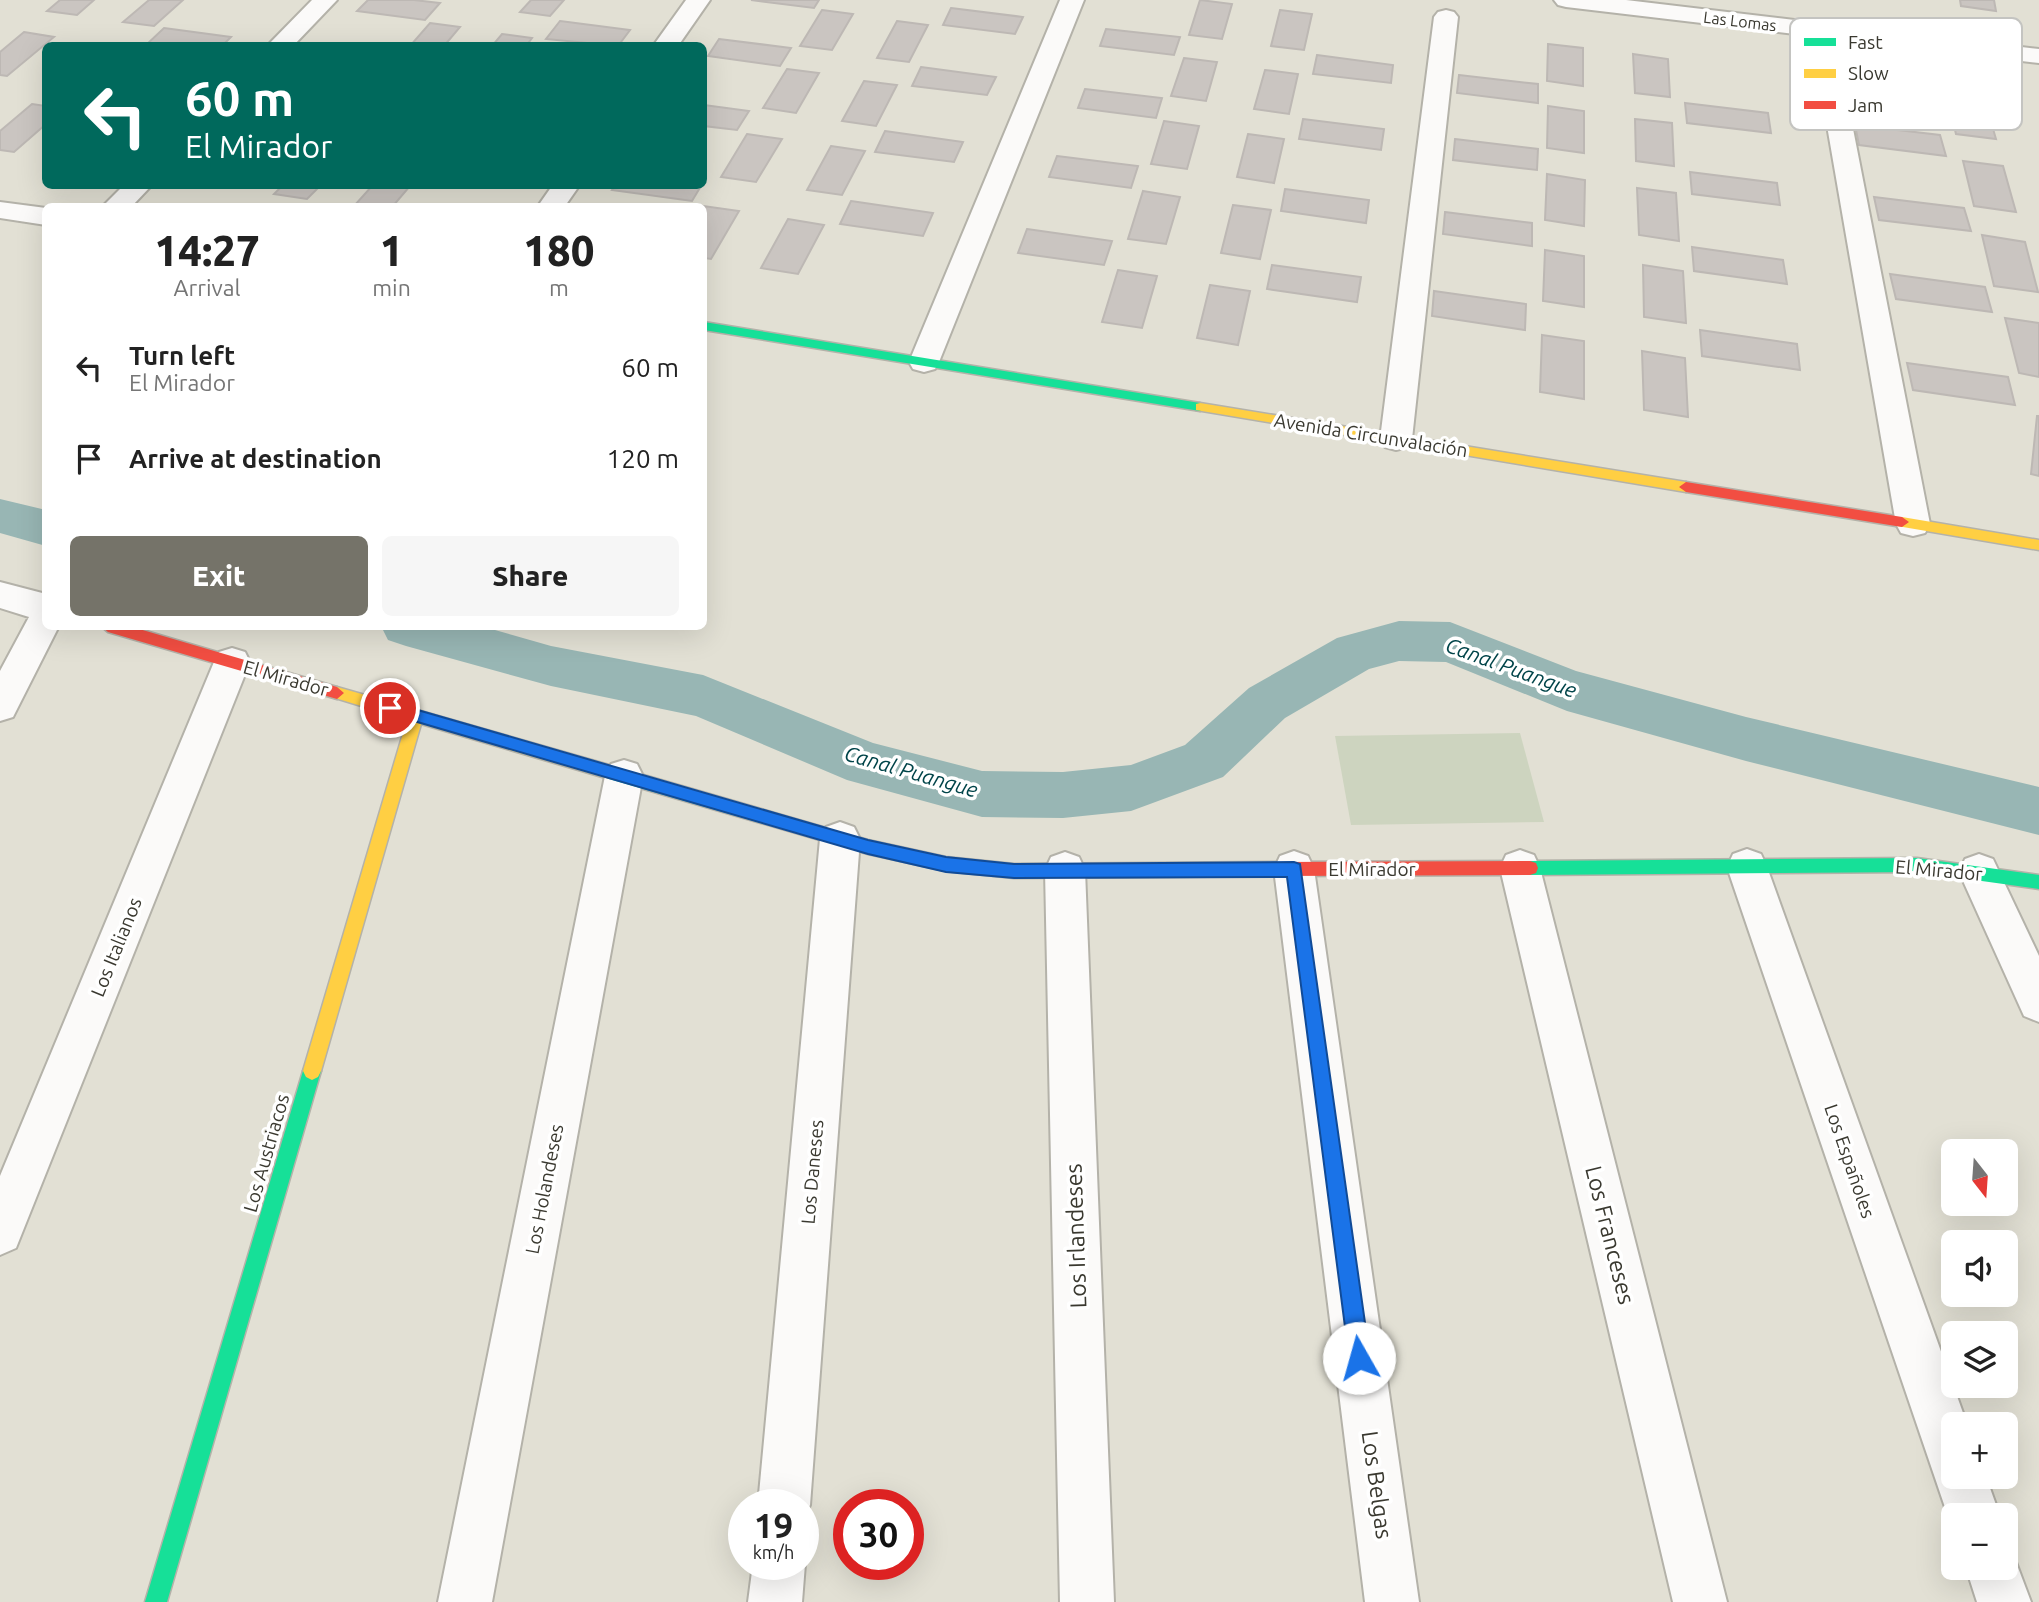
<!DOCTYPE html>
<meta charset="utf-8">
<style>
body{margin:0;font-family:Ubuntu,sans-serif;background:#f6f6f6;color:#222;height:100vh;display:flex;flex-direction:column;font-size:26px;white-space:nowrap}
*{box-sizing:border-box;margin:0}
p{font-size:23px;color:#767676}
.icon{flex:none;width:38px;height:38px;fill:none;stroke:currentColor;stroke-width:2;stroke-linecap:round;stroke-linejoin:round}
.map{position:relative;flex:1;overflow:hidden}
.panel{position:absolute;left:42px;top:203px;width:665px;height:427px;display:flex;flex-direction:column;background:#fff;border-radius:10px;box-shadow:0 7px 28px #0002}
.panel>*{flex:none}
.banner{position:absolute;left:42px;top:42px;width:665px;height:147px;border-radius:10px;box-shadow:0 7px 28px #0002;background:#00695c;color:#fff;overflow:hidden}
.needle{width:46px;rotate:163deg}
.tools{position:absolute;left:1941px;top:1139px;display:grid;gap:14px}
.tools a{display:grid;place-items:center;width:77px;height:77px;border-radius:10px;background:#fff;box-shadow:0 7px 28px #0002;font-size:35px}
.speed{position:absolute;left:728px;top:1489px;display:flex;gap:14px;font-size:35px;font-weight:700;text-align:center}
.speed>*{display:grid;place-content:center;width:91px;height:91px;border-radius:50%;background:#fff;box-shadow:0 7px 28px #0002;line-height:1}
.speed small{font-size:18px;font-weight:400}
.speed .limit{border:10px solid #d22;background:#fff;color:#111}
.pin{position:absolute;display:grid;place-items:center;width:60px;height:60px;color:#fff;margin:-30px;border:4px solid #fff;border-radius:50%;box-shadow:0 2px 7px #0007}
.me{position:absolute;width:77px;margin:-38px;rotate:353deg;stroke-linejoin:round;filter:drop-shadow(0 0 5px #0008)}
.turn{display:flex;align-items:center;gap:24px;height:147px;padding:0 28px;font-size:32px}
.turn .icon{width:91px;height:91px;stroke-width:2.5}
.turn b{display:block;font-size:49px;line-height:60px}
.eta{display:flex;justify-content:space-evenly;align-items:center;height:119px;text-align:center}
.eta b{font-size:42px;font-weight:800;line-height:49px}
.action{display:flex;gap:14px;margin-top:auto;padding:14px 28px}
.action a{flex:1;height:80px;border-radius:10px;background:#757369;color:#fff;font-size:28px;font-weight:800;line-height:80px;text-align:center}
.action a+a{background:#f6f6f6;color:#222}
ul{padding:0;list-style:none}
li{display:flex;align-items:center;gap:21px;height:91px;padding:0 28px}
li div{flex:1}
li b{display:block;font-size:26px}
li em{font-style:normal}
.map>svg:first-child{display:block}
</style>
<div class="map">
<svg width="2039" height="1602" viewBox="0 0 2039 1602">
<rect width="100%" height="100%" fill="#e2e0d4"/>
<path fill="#cdd4bf" d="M 1520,733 L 1544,822 L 1351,825 L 1335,736 Z"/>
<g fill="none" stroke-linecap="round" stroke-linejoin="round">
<path fill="#98b6b4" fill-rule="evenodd" d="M 0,499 L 46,510 L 46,546 L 0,533 Z
M 1399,621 L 1450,622 L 1576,671 L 1746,717 L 2039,787 L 2039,835 L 1746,761 L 1567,711 L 1446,662 L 1399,661 L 1369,669 L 1285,718 L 1223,777 L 1150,804 L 1131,811 L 1063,818 L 982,817 L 847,780 L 696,716 L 551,686 L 406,646 L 388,640 L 381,626 L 481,626 L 551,646 L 703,675 L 873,743 L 982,771 L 1063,772 L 1131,765 L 1185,745 L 1249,688 L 1337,638 Z"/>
</g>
<path fill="#cac5c1" stroke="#bdb8b4" stroke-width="2" d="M 60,0 L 94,0 L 77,15 L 47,11 Z
M 149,0 L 183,0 L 154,26 L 123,22 Z
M 368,0 L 414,0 L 440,3 L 425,20 L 357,11 Z
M 531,0 L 564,0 L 550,16 L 520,12 Z
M 751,0 L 819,0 L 814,8 Z
M 1200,0 L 1232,4 L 1222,39 L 1189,35 Z
M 1960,0 L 1994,0 L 1996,11 L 1961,6 Z
M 951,8 L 1023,17 L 1015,34 L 943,25 Z
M 822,10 L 853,14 L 832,50 L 800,46 Z
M 1280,10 L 1312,14 L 1304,50 L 1271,46 Z
M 560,21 L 630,30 L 618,46 L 546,39 Z
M 897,21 L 928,25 L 909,62 L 877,58 Z
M 430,23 L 460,27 L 444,46 L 410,46 Z
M 164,28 L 231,37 L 222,46 L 145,46 Z
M 1106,29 L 1180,37 L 1174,55 L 1100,46 Z
M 24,32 L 54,37 L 7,76 L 0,75 L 0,52 Z
M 502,34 L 532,38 L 526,46 L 492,46 Z
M 719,39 L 791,48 L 780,66 L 708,56 Z
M 1548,44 L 1583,48 L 1583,86 L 1547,81 Z
M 1633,54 L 1668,59 L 1670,97 L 1635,93 Z
M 1317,55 L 1393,65 L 1391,83 L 1313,74 Z
M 1184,58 L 1217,62 L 1206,101 L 1171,96 Z
M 921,67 L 996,77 L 987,95 L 912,86 Z
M 787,69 L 819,73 L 796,113 L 763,108 Z
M 1265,70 L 1298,74 L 1289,114 L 1254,109 Z
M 1459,75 L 1538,84 L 1538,103 L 1457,93 Z
M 864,81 L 897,85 L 876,126 L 842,121 Z
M 1085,89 L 1162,98 L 1156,118 L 1078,108 Z
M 1946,93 L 1984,98 L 1996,139 L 1956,134 Z
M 1685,103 L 1768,113 L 1771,133 L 1687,123 Z
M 32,104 L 46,106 L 46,124 L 14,152 L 0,150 L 0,131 Z
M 704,105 L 749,111 L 737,130 L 704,126 Z
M 1548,106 L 1584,111 L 1584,153 L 1547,148 Z
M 1303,119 L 1384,129 L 1381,150 L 1299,139 Z
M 1635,119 L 1672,123 L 1674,166 L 1636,161 Z
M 1164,121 L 1199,126 L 1187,169 L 1151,164 Z
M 1855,125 L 1940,135 L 1946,156 L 1859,145 Z
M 885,131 L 963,142 L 954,162 L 875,152 Z
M 747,134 L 782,139 L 756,182 L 721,177 Z
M 1248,134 L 1284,139 L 1274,183 L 1237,177 Z
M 1455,139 L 1538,149 L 1537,170 L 1453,160 Z
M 831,146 L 865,151 L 842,195 L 807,190 Z
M 1057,156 L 1138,166 L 1131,188 L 1049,177 Z
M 1963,161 L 2003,166 L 2016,212 L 1974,206 Z
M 1690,172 L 1777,183 L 1780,205 L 1692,194 Z
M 1547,174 L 1585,180 L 1584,226 L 1545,220 Z
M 282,186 L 320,186 L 307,199 L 274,194 Z
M 372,186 L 410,186 L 393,206 L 354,206 Z
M 615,186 L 701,186 L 692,201 L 612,190 Z
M 1637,188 L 1676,193 L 1679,241 L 1639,235 Z
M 1285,189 L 1369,200 L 1366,223 L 1281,211 Z
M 1143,191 L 1180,197 L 1166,244 L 1128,239 Z
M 1874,197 L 1964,208 L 1971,231 L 1879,220 Z
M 851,201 L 933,213 L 923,236 L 840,224 Z
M 1233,205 L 1271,210 L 1260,259 L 1221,253 Z
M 703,206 L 739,211 L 711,259 L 704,258 Z
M 1445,212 L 1532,223 L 1532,246 L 1443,234 Z
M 788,219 L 824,225 L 798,274 L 761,268 Z
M 1027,229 L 1112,241 L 1104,265 L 1018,253 Z
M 1982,235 L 2025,242 L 2038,292 L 1994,286 Z
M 1692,247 L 1783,260 L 1787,284 L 1694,271 Z
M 1545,250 L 1584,256 L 1584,307 L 1543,301 Z
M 1272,265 L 1361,277 L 1357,302 L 1267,289 Z
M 1643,265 L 1683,271 L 1686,323 L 1644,317 Z
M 1118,270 L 1157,276 L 1142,328 L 1102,322 Z
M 1890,274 L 1985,287 L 1992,312 L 1896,299 Z
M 1210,285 L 1250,291 L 1238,345 L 1197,338 Z
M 1434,291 L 1526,304 L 1525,330 L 1432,316 Z
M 2005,318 L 2039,323 L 2039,377 L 2019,373 Z
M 1700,330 L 1797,344 L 1800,370 L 1702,356 Z
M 1542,335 L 1584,341 L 1584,399 L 1540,392 Z
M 1642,351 L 1685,358 L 1688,417 L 1644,410 Z
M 1907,363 L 2008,377 L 2015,405 L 1913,390 Z
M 2037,416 L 2039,416 L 2039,476 L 2031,474 Z"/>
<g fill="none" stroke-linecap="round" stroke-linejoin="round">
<defs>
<path id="street" d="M 312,0 L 337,0 L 293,46 L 267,46 Z
M 686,0 L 710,0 L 678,46 L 653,46 Z
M 1060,0 L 1084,0 L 939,362 L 935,369 L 924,372 L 913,369 L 909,362 Z
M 1554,0 L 1626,0 L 2039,49 L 2039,63 L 1566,7 L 1558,5 Z
M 1446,10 L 1454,12 L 1458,17 L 1412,439 L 1407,447 L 1396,450 L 1385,447 L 1380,439 L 1434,17 L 1438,12 Z
M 1828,55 L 1837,57 L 1840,62 L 1930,524 L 1925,533 L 1913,536 L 1901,533 L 1896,524 L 1816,62 L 1819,57 Z
M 123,186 L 151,186 L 132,206 L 103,206 Z
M 552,186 L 579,186 L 565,206 L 538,206 Z
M 0,202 L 46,208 L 46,225 L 0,218 Z
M 0,582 L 46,594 L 46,626 L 59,626 L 13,717 L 0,721 L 0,671 L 29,617 L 0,608 Z
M 232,648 L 245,652 L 250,662 L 16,1248 L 0,1255 L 0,1176 L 214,662 L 219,652 Z
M 624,760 L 637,764 L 643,776 L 492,1602 L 438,1602 L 605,776 L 611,764 Z
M 840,822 L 854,827 L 860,839 L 810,1505 L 803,1521 L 803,1505 L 758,1505 L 820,839 L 826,827 Z
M 1747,849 L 1761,854 L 1767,867 L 1967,1424 L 1953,1424 L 1953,1477 L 1986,1477 L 2000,1516 L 1953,1516 L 1953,1528 L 1948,1516 L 1727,867 L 1733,854 Z
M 1520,850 L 1534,855 L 1540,868 L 1727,1602 L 1673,1602 L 1500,868 L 1506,855 Z
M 1294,851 L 1308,856 L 1314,869 L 1419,1602 L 1365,1602 L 1274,869 L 1280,856 Z
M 1065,852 L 1079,857 L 1085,870 L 1114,1602 L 1060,1602 L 1045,870 L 1051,857 Z
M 1979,854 L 1993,859 L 2039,956 L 2039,1022 L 2024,1016 L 1959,872 L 1965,859 Z
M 2006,1547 L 2011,1549 L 2031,1602 L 1977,1602 L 1966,1568 L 2006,1568 Z
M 803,1559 L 805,1564 L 802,1602 L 748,1602 L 753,1564 L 803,1564 Z"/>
<path id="fast" d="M 704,322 L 1200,403 L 1206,407 L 1200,411 L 704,330 Z
M 609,765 L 868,840 L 946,857 L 1014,864 L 1278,862 L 1284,864 L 1286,869 L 1284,874 L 1278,876 L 1014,878 L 946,871 L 868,854 L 609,779 L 604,777 L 601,772 L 604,767 Z
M 1917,858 L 2039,875 L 2039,889 L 1917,872 L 1530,875 L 1524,873 L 1522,868 L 1524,863 L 1530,861 Z
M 312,1062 L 318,1065 L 321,1071 L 167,1602 L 145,1602 L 303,1071 L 306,1065 Z"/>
<path id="slow" d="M 1200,403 L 1686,482 L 1693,487 L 1686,492 L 1196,410 L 1196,404 Z
M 1902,517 L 2039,540 L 2039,550 L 1897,526 L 1895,522 Z
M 337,687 L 609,765 L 614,767 L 617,772 L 614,777 L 609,779 L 421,724 L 321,1071 L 318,1077 L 312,1080 L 306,1077 L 303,1071 L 407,720 L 332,697 L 330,693 L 332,689 Z"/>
<path id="jam" d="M 1686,482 L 1902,517 L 1909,522 L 1902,527 L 1686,492 L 1679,487 Z
M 101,626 L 129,626 L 337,687 L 344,693 L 337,699 L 108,632 Z
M 1530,861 L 1536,863 L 1538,868 L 1536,873 L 1530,875 L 1278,876 L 1272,874 L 1270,869 L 1272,864 L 1278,862 Z"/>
</defs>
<use href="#street" stroke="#b4b2a9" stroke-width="4"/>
<use href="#fast" stroke="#b4b2a9" stroke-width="3"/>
<use href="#slow" stroke="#b4b2a9" stroke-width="3"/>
<use href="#jam" stroke="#b4b2a9" stroke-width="3"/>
<use href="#street" fill="#fbfaf9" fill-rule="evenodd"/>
<use href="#fast" fill="#16e098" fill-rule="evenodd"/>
<use href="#slow" fill="#ffcf43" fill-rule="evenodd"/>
<use href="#jam" fill="#f24e42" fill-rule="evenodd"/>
</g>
<path fill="#1a73e8" stroke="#114b97" stroke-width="2" d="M 390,702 L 868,840 L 946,857 L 1014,864 L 1294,862 L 1300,864 L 1370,1358 L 1367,1365 L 1359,1368 L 1352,1365 L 1349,1358 L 1287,877 L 1014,878 L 946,872 L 868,854 L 390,714 L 382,708 Z"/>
<g text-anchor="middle" stroke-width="7" stroke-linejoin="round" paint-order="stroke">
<g font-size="16" fill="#3a3930" stroke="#fff">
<text transform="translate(1740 21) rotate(7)" y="6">Las Lomas</text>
</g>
<g font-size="19" fill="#3a3930" stroke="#fff">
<text transform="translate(1371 435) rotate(9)" y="7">Avenida Circunvalación</text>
<text transform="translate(286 678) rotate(16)" y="7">El Mirador</text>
<text x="1372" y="876">El Mirador</text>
<text transform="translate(1939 870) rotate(5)" y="7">El Mirador</text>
<text transform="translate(116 947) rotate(-68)" y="7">Los Italianos</text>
<text transform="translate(266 1153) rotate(-74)" y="7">Los Austriacos</text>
<text transform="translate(1850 1161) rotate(71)" y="7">Los Españoles</text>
<text transform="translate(812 1172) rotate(-85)" y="7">Los Daneses</text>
<text transform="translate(544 1189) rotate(-79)" y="7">Los Holandeses</text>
</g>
<g font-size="21" font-style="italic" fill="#004449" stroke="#fff">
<text transform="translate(1511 668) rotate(20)" y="7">Canal Puangue</text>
<text transform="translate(911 772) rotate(16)" y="7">Canal Puangue</text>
</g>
<g font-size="23" fill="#3a3930" stroke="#fff">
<text transform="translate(1610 1235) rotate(76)" y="8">Los Franceses</text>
<text transform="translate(1076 1236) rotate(-92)" y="8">Los Irlandeses</text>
<text transform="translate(1377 1485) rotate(82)" y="8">Los Belgas</text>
</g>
</g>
<rect x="1790" y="18" width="232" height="112" rx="10" fill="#fff" stroke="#c4c4c1" stroke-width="2"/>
<rect x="1804" y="38" width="32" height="8" fill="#16e098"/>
<rect x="1804" y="69" width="32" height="9" fill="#ffcf43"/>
<rect x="1804" y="101" width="32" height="8" fill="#f24e42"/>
<g font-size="19" fill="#3a3930">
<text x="1848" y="49">Fast</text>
<text x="1848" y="80">Slow</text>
<text x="1848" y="112">Jam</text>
</g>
</svg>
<div class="tools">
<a><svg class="needle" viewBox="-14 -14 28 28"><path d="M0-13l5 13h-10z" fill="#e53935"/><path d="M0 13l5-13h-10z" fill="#767676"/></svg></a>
<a><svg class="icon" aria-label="sound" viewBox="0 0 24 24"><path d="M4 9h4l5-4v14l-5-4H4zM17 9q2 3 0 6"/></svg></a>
<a><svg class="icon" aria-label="layers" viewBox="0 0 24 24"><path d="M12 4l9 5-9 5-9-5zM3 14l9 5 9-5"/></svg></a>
<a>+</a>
<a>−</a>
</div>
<div class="speed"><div>19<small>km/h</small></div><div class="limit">30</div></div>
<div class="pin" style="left:390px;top:708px;background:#d93025"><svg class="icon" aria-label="arrive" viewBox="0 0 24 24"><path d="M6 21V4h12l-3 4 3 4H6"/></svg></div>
<svg class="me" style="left:1359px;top:1358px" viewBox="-20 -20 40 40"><circle r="19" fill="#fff"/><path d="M0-13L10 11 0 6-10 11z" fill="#1a73e8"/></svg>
<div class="banner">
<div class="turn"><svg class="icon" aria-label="left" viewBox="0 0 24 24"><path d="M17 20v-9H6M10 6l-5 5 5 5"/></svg><div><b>60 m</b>El Mirador</div></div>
</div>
<section class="panel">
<div class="eta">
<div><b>14:27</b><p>Arrival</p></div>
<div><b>1</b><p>min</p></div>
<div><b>180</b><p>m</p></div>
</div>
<ul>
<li><svg class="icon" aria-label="left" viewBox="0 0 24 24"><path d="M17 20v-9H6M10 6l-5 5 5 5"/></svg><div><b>Turn left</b><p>El Mirador</p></div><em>60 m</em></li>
<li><svg class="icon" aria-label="arrive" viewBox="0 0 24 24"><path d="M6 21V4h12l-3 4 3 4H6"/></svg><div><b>Arrive at destination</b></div><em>120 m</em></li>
</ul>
<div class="action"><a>Exit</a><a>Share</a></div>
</section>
</div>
